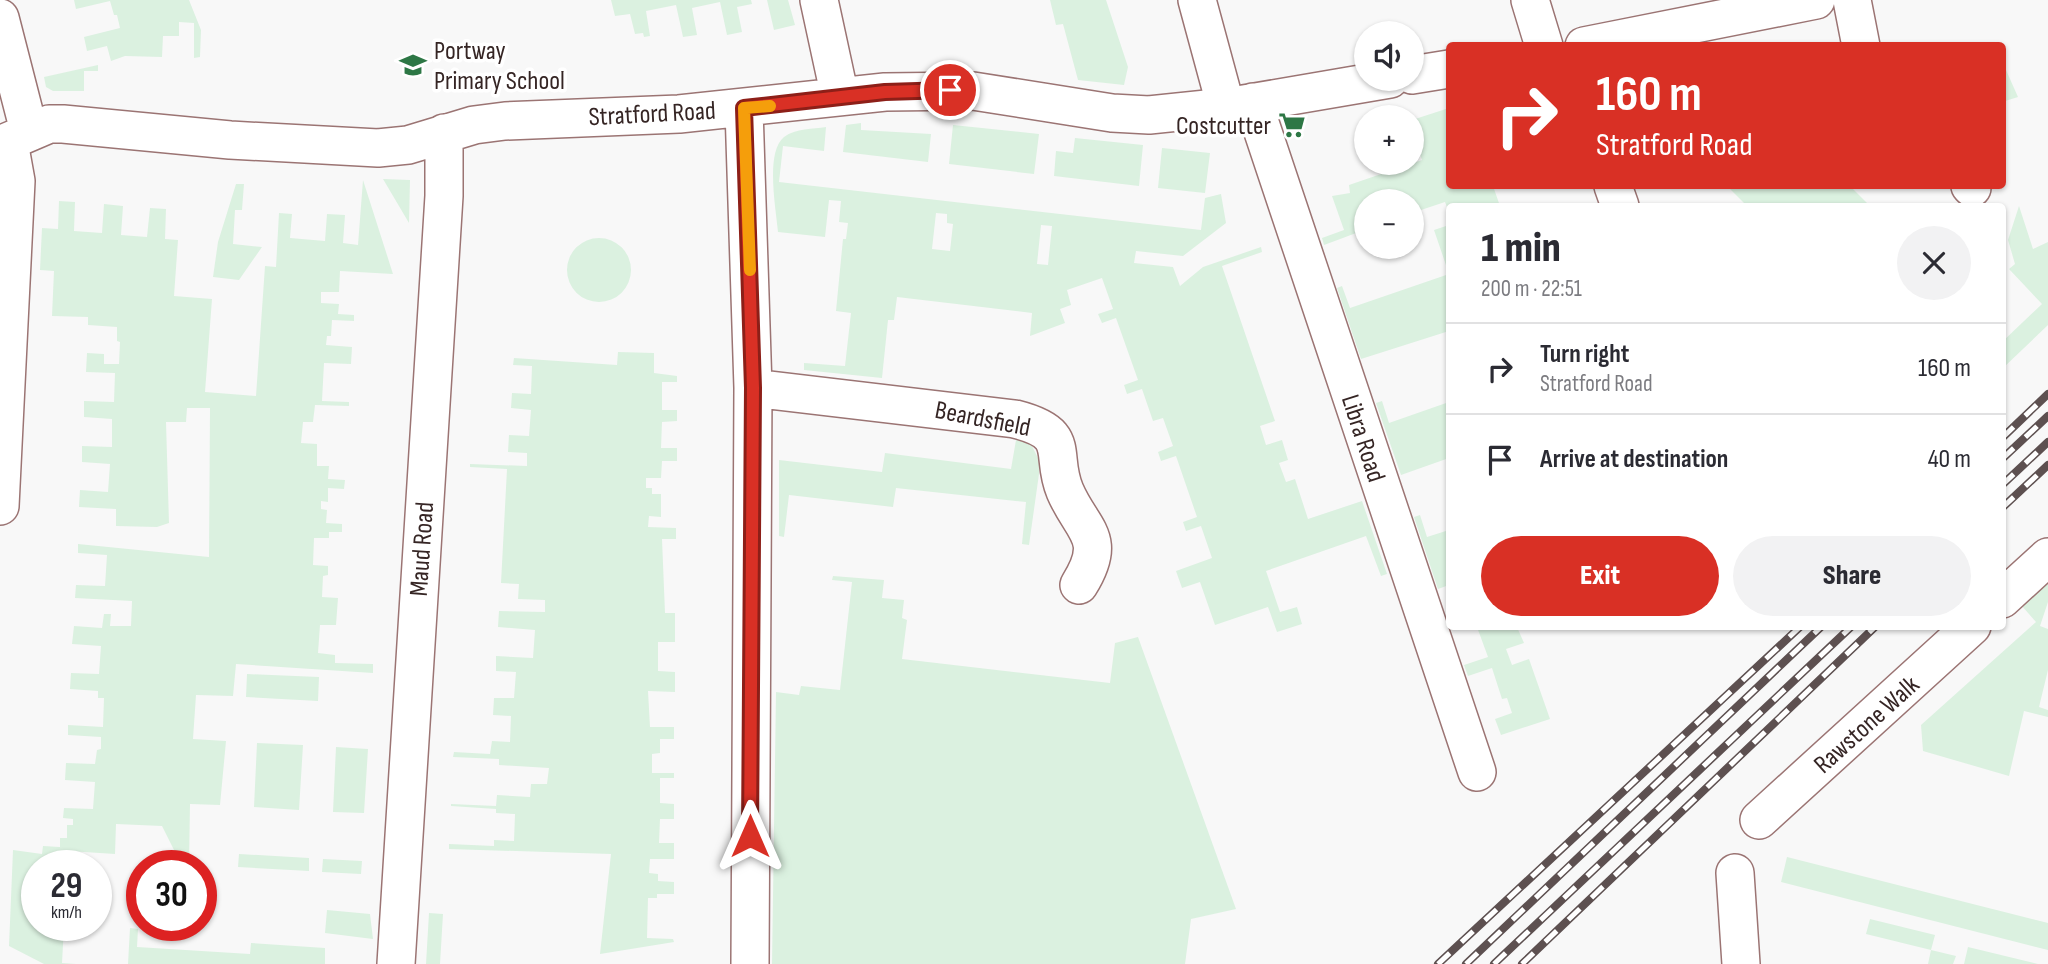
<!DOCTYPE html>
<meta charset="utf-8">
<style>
body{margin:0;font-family:"Sofia Sans Condensed",sans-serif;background:#f2f2f3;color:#2b2b33;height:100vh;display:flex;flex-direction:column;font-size:26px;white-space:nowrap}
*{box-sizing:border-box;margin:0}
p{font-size:23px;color:#7c7c81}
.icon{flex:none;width:38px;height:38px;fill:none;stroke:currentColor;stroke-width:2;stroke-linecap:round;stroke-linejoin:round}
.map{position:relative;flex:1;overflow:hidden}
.panel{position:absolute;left:1446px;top:203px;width:560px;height:427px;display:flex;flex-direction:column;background:#fff;border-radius:7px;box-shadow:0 2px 5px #0004}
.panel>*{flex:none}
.hud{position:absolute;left:1446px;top:42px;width:560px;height:147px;border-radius:7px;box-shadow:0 2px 5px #0004;background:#d93025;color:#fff;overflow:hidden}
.controls{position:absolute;left:1354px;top:21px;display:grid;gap:14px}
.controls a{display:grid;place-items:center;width:70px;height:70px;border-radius:50%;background:#fff;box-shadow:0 2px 5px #0004;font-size:35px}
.speed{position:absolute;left:21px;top:850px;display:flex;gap:14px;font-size:35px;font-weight:700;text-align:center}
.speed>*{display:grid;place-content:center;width:91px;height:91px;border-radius:50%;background:#fff;box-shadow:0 2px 5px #0004;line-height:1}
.speed small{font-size:18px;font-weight:400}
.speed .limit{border:10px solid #d22;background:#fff;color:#111}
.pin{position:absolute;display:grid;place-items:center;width:60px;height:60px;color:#fff;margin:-30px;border:4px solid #fff;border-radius:50%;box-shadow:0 2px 7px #0007}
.me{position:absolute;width:77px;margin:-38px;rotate:0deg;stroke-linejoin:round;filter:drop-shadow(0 0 5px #0008)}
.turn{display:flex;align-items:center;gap:24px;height:147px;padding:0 35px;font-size:32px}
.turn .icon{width:91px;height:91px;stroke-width:2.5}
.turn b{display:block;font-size:49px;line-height:60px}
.round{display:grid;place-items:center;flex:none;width:74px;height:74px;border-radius:37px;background:#f2f2f3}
.head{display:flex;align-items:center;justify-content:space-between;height:119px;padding:0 35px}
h1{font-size:42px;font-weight:800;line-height:52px}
.primary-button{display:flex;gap:14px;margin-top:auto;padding:14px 35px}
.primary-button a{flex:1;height:80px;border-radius:42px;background:#d93025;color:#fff;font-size:28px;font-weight:800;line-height:80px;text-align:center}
.primary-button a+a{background:#f2f2f3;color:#2b2b33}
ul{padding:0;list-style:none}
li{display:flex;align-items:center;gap:21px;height:91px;padding:0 35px;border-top:2px solid #e1e1e2}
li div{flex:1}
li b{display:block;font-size:26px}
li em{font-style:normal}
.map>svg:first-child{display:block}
</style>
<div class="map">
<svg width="2048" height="964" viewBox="0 0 2048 964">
<rect width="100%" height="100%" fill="#f8f8f8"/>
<path fill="#dbf1e0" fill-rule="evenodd" d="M 74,0 L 189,0 L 201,30 L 200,57 L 194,58 L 194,23 L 179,22 L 179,36 L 163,36 L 162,57 L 125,56 L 111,61 L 107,46 L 87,51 L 84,37 L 120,28 L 117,15 L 114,15 L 110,1 L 76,9 Z
M 611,0 L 751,0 L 752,4 L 737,7 L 742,32 L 727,35 L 720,2 L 692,8 L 697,35 L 683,37 L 676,5 L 646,11 L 650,36 L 644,37 L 643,33 L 635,34 L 630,14 L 615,16 Z
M 767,0 L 788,0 L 795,25 L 774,30 Z
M 1050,0 L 1106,0 L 1128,67 L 1124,85 L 1078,80 L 1063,24 L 1056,25 Z
M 2002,61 L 2018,97 L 2002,102 Z
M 98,65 L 98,71 L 84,71 L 84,91 L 53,91 L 46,87 L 44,77 Z
M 1449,108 L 1449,186 L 1493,186 L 1500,206 L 1449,206 L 1449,212 L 1445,202 L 1412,213 L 1412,201 L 1367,201 L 1367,229 L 1324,245 L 1322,238 L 1344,230 L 1332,196 L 1350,193 L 1349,185 L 1422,160 L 1412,132 L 1412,120 Z
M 861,123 L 861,130 L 931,134 L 928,162 L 843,152 L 846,125 Z
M 953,125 L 1039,134 L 1034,174 L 949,164 Z
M 826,127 L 824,151 L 783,146 L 779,182 L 1201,230 L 1205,198 L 1221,194 L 1226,223 L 1183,256 L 1136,251 L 1134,263 L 1173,267 L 1180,286 L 1203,267 L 1261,247 L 1262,252 L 1222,266 L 1275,421 L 1260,426 L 1266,445 L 1282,440 L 1288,460 L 1279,463 L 1286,482 L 1295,479 L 1308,519 L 1362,501 L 1387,574 L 1381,576 L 1366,536 L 1266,571 L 1280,612 L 1297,607 L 1302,624 L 1277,632 L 1268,607 L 1215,625 L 1200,582 L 1182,588 L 1176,571 L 1212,558 L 1201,526 L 1186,531 L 1183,522 L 1197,517 L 1176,456 L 1161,461 L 1158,452 L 1173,446 L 1163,418 L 1153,421 L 1142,389 L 1127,394 L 1124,385 L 1138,380 L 1116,318 L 1102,323 L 1098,314 L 1113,309 L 1102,278 L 1067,290 L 1071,305 L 1060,309 L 1065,323 L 1030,336 L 1032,313 L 897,297 L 894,320 L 888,320 L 882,378 L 804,370 L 804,363 L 845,366 L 851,313 L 836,311 L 843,239 L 846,239 L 848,223 L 839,222 L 841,201 L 829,200 L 825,237 L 778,232 C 776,209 765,152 784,137 C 796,128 813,129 826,127 ZM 936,213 L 947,214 L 947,223 L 953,224 L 950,251 L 932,249 ZM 1041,225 L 1052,226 L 1048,265 L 1037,264 Z
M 1075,138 L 1143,145 L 1139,186 L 1054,176 L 1056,151 L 1073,153 Z
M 1162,148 L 1210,153 L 1205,193 L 1158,188 Z
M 383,179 L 410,180 L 409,223 Z
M 363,180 L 393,274 L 340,271 L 339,292 L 321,292 L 321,303 L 339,304 L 338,314 L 354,315 L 354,321 L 332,320 L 331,336 L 327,336 L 326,345 L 352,347 L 351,364 L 324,363 L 322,401 L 349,402 L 349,406 L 315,405 L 313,422 L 303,422 L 301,443 L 317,444 L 317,466 L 329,466 L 328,479 L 345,480 L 344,489 L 328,488 L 328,502 L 321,501 L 321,509 L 327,510 L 326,523 L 342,524 L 342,532 L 329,532 L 329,538 L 314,538 L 313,565 L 328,566 L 328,575 L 323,576 L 322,597 L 338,598 L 336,625 L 320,625 L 318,653 L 335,655 L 335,663 L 373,664 L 373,673 L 236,664 L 233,696 L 196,695 L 193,739 L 226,741 L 220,805 L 190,804 L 189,865 L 181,864 L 162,826 L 116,824 L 115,854 L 69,851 L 68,866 L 37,866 L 37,926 L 64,926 L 62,963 L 76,964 L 44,964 L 9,946 L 13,850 L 42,854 L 43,846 L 60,847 L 60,838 L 67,838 L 67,825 L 73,825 L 73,819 L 63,818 L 64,808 L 93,809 L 95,782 L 65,780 L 66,763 L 95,764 L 97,750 L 101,749 L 101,737 L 68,735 L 68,725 L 103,727 L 104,698 L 98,698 L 98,691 L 70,689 L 71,673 L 99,674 L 101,646 L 72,644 L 74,626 L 102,628 L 104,614 L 111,614 L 110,626 L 131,626 L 132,601 L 75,598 L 76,585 L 105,586 L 107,555 L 78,553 L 78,544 L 209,557 L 210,408 L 187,408 L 186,422 L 166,422 L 169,523 L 157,527 L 116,526 L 116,509 L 79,507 L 80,490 L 108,492 L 110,464 L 82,462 L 82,446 L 112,447 L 112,419 L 84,417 L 84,401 L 114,402 L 115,373 L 86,372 L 87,353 L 104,354 L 104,364 L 119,364 L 120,342 L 117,341 L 117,327 L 88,325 L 88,317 L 52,316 L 54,271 L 40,270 L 42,228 L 58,229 L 59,201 L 75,202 L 74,231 L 102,233 L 104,204 L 123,206 L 121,235 L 147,237 L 150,208 L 166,209 L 165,239 L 178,240 L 174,296 L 212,299 L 205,392 L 256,396 L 265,266 L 276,267 L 279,213 L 292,214 L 290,238 L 325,241 L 327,214 L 345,215 L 343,243 L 358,245 Z
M 236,184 L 244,184 L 242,210 L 235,210 L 233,244 L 262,247 L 239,280 L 213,277 L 218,242 Z
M 1727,186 L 1850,186 L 1870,206 L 1747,206 Z
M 2019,206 L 2033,249 L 2048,242 L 2048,325 L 2002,369 L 2002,342 L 2042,304 L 2009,269 L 2015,264 L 2008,240 Z
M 1449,225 L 1449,331 L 1361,359 L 1337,288 L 1342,286 L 1350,308 L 1449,274 L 1434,230 Z
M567 270a32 32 0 1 1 64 0a32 32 0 1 1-64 0Z
M 618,352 L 654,353 L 654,373 L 677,376 L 677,382 L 662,382 L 662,410 L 677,410 L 677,421 L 662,422 L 661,448 L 677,448 L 677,461 L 662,461 L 661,478 L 646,478 L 646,488 L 652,488 L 652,494 L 661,494 L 661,517 L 649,516 L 648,527 L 676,528 L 676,539 L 662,539 L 665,613 L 675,613 L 675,642 L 658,642 L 658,671 L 675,672 L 675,692 L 648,691 L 650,727 L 674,727 L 674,739 L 660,739 L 660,753 L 652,754 L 652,773 L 674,773 L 674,778 L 660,778 L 660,803 L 674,804 L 674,819 L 660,819 L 659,843 L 674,843 L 674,859 L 650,859 L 649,873 L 658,874 L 658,881 L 674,882 L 674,894 L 657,894 L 657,898 L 648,898 L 647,938 L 673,939 L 674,942 L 600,954 L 611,854 L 449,849 L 449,844 L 494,846 L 494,840 L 514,841 L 515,814 L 496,813 L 496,809 L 451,806 L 451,804 L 496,806 L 497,795 L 530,797 L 531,784 L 547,784 L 549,768 L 499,765 L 499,759 L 453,757 L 454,752 L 490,754 L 492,741 L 510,742 L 511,716 L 493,715 L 494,698 L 514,698 L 516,672 L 496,671 L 496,656 L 533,658 L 535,630 L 498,627 L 499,611 L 545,612 L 545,600 L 518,599 L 519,584 L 501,583 L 507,469 L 470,467 L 470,464 L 527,466 L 527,453 L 508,452 L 509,435 L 529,436 L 531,410 L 511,408 L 512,393 L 531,394 L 532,366 L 513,365 L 514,358 L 617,365 Z
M 1382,401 L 1389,423 L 1449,402 L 1449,458 L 1401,475 L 1376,403 Z
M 1016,440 L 1031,444 L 1039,460 L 1039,474 L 1029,545 L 1022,544 L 1026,502 L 896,488 L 893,507 L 789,495 L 784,537 L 779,536 L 779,460 L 882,472 L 885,453 L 1011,469 Z
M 1420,515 L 1427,537 L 1449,530 L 1449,585 L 1438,589 L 1414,517 Z
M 833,576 L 884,580 L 882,598 L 904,600 L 902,618 L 907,620 L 902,659 L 1110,683 L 1115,643 L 1138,637 L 1236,909 L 1191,919 L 1185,964 L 772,964 L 776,692 L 799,695 L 801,686 L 840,690 L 852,582 L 832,580 Z
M 2048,580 L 2048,602 L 2040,626 L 2048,629 L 2048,670 L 2039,707 L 2048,710 L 2048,717 L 2024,711 L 2009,776 L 1923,751 L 1921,725 L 2036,622 L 2021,605 Z
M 1477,627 L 1517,627 L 1524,643 L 1506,649 L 1512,665 L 1529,659 L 1550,719 L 1501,735 L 1495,719 L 1512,713 L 1507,698 L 1502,699 L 1492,668 L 1468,676 L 1464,665 L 1488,657 Z
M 247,674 L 319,677 L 318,701 L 246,697 Z
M 257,743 L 303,745 L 299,810 L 254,807 Z
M 336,747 L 368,749 L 364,813 L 333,812 Z
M 239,854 L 309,858 L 309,871 L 238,867 Z
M 1787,857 L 2048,923 L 2048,950 L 1781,882 Z
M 323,859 L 362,861 L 361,874 L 322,872 Z
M 327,910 L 370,914 L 373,939 L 325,933 Z
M 429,913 L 443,914 L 440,964 L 426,964 Z
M 1870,919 L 1935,935 L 1931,950 L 1956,956 L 1953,964 L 1928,964 L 1931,950 L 1866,934 Z
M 130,928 L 138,929 L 137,947 L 250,954 L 251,943 L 325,948 L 325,964 L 128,964 Z
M 1968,947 L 2038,964 L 1964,964 Z"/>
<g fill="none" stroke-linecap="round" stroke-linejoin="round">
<defs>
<path id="minor" d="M 819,0 L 840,97
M 1197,0 L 1226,107
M 1530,0 L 1544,46
M 1852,0 L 1861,46
M 0,18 L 29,131
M 1584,46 L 1816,0
M 1412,75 L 1449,69
M 1253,102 L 1477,772
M 744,109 L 753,388 L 750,964
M 0,145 L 49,124 L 63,124 L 230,140 L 378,148 L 408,145 L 474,125 L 505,121 L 679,114 L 885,92 L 973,91 L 1112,113 L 1149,115 L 1226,107 L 1390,79
M 1613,186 L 1620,206
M 1970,186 L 1972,188
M 753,388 L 1015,419 C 1074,434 1049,453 1065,491 C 1082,531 1109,537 1079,585
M 0,506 L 16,181 L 9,142
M 2002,599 L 2048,557
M 1759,820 L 1972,626
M 1735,873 L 1741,964
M 396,964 L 444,196 L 444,133"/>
</defs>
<use href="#minor" stroke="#9b7473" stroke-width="40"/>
<use href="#minor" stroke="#fff" stroke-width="37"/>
<defs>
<path id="rail" d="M 2002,438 L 2048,394
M 2002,459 L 2048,416
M 2002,485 L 2048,442
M 2002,508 L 2048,465
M 1438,964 L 1801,626
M 1466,964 L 1822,626
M 1494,964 L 1852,626
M 1522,964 L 1876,626"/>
</defs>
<use href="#rail" stroke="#5d5050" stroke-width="8"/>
<use href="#rail" stroke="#fff" stroke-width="5" stroke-dasharray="16" stroke-linecap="butt"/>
</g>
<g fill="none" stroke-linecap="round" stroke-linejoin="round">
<defs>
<path id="route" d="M 750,836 L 753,388 L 744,108 L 885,92 L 950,90"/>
</defs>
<use href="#route" stroke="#8d1f18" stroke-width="18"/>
<use href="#route" stroke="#d93025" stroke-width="12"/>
<path stroke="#f59e0b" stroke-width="12" d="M 750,270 L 744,108 L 770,106"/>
</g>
<defs>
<symbol id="school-bare" viewBox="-9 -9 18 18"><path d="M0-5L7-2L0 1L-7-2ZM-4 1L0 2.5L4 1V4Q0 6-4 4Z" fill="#2d7745" stroke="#fff" stroke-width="2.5" paint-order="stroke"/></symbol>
<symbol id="supermarket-bare" viewBox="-9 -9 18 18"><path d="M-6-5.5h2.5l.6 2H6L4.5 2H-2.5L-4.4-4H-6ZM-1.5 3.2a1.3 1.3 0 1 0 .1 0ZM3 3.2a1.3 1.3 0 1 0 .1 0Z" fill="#2d7745" stroke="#fff" stroke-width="2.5" paint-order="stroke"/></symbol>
</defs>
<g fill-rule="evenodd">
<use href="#school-bare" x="394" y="46" width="38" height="38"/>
<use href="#supermarket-bare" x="1273" y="106" width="38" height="38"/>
</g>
<g text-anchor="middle" stroke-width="7" stroke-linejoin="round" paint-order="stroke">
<g font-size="26" fill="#352524" stroke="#fff" text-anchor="start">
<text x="434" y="59">Portway<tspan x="434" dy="30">Primary School</tspan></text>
<text x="1271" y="134" text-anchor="end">Costcutter</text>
</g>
<g font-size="26" fill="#352524" stroke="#fff">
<text transform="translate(652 113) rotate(-3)" y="9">Stratford Road</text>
<text transform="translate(983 418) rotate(11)" y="9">Beardsfield</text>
<text transform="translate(1364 438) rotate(72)" y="9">Libra Road</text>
<text transform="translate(421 549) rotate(-86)" y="9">Maud Road</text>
<text transform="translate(1866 724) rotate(-42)" y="9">Rawstone Walk</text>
</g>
</g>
</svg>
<div class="controls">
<a><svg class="icon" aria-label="sound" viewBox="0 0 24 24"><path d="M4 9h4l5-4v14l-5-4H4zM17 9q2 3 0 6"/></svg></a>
<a>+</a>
<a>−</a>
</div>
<div class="speed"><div>29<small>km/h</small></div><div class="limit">30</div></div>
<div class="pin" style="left:950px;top:90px;background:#d93025"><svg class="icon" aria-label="arrive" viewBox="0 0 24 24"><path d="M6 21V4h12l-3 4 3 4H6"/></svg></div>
<svg class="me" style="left:750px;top:836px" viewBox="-20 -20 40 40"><path d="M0-17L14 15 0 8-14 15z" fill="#d93025" stroke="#fff" stroke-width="4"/></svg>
<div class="hud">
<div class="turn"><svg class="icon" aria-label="right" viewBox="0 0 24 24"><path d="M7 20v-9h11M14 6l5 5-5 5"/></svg><div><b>160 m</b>Stratford Road</div></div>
</div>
<section class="panel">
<div class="head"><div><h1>1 min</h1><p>200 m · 22:51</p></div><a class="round"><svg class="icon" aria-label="close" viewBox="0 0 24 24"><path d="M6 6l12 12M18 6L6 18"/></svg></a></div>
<ul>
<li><svg class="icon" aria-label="right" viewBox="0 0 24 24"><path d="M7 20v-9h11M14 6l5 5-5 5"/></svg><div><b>Turn right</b><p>Stratford Road</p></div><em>160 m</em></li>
<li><svg class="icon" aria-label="arrive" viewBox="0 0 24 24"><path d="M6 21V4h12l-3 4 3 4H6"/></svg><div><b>Arrive at destination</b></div><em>40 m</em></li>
</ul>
<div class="primary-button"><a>Exit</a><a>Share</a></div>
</section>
</div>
